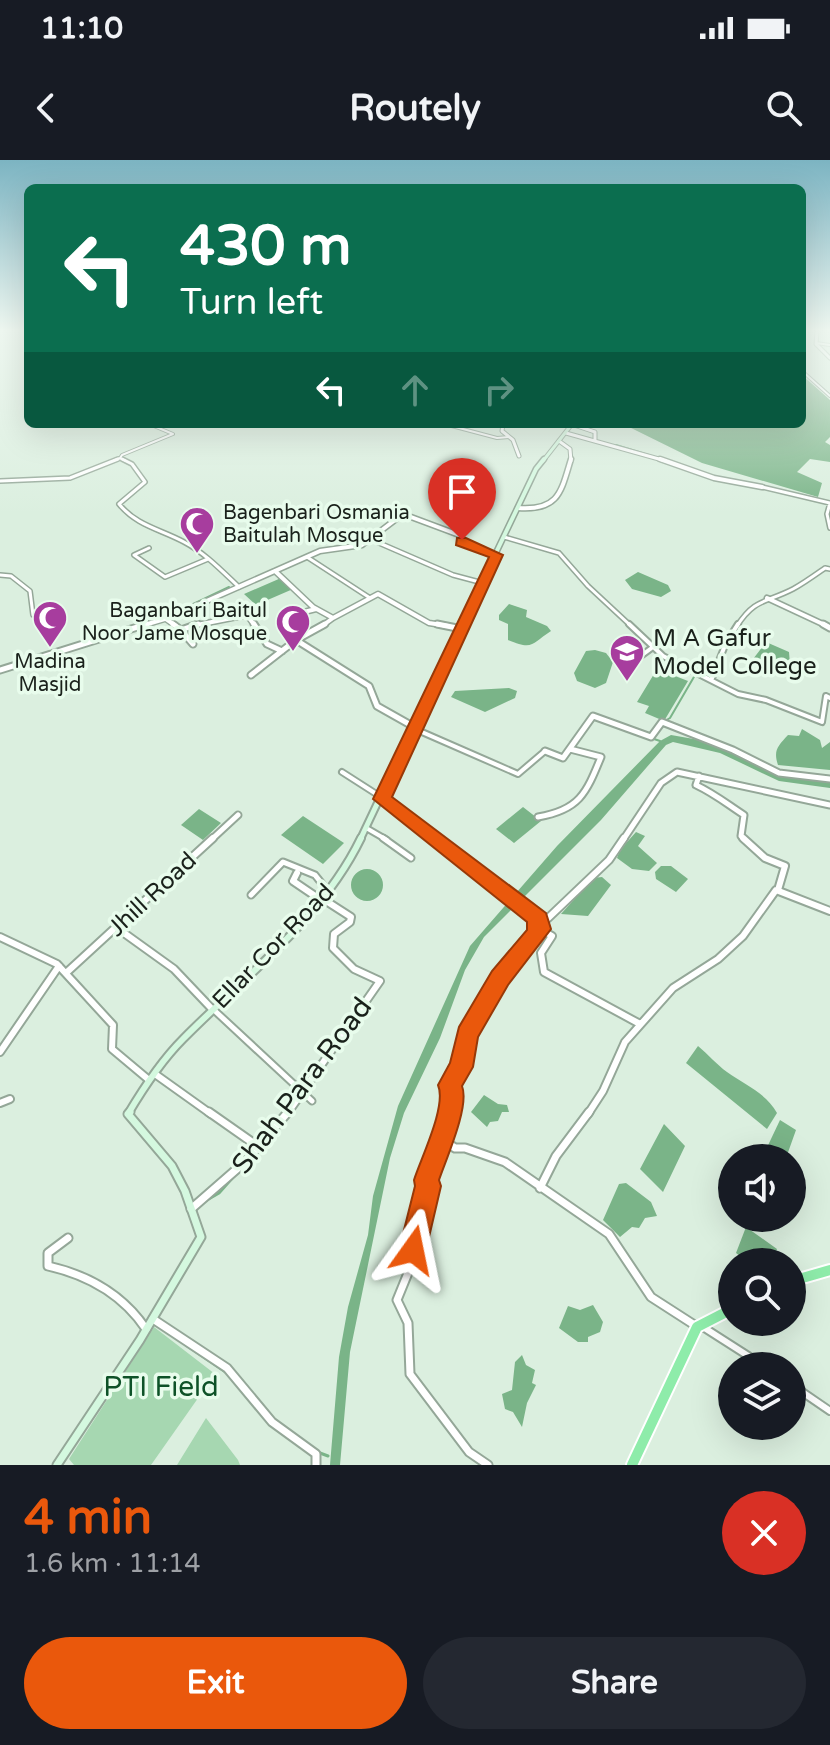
<!DOCTYPE html>
<meta charset="utf-8">
<style>
body{margin:0;font-family:"Varela Round",sans-serif;background:#242831;color:#f1f3f6;height:100vh;display:flex;flex-direction:column;font-size:30px;white-space:nowrap}
*{box-sizing:border-box;margin:0}
p{font-size:26px;color:#9ea1a6}
.icon{flex:none;width:44px;height:44px;fill:none;stroke:currentColor;stroke-width:2;stroke-linecap:round;stroke-linejoin:round}
.map{position:relative;height:1305px;overflow:hidden}
.side{display:flex;flex-direction:column;background:#171b24;flex:1}
.side>*{flex:none}
.hud{position:absolute;left:24px;top:24px;width:782px;height:244px;border-radius:12px;box-shadow:0 8px 32px #0002;background:#0b6e4f;color:#fff;overflow:hidden}
.buttons{position:absolute;left:718px;top:984px;display:grid;gap:16px}
.buttons a{display:grid;place-items:center;width:88px;height:88px;border-radius:50%;background:#171b24;box-shadow:0 8px 32px #0002;font-size:40px}
.pin{position:absolute;display:grid;place-items:center;width:68px;height:68px;color:#fff;margin:-82px -34px;border-radius:50% 50% 50% 0;rotate:-45deg;box-shadow:0 0 8px #0007}
.pin .icon{rotate:45deg}
.me{position:absolute;width:88px;margin:-44px;rotate:12deg;stroke-linejoin:round;filter:drop-shadow(0 0 6px #0008)}
.turn{display:flex;align-items:center;gap:28px;height:168px;padding:0 24px;font-size:36px}
.turn .icon{width:104px;height:104px;stroke-width:2.5}
.turn b{display:block;font-size:56px;line-height:68px}
.lanes{display:flex;align-items:center;height:76px;padding:0 24px;background:#0003;justify-content:center;gap:40px;direction:ltr}
.lanes .off{opacity:.35}
.round{display:grid;place-items:center;flex:none;width:84px;height:84px;border-radius:42px;background:#242831}
.summary{display:flex;align-items:center;justify-content:space-between;height:136px;padding:0 24px}
h1{font-size:48px;font-weight:700;line-height:60px;color:#ea580c}
.button{display:flex;gap:16px;margin-top:auto;padding:16px 24px}
.button a{flex:1;height:92px;border-radius:48px;background:#ea580c;color:#fff;font-size:32px;font-weight:700;line-height:92px;text-align:center}
.button a+a{background:#242831;color:#f1f3f6}
.status{display:flex;justify-content:space-between;align-items:center;height:56px;padding:0 40px;background:#171b24;direction:ltr}
.status svg{height:22px;fill:currentColor}
header{display:flex;justify-content:space-between;align-items:center;height:104px;padding:0 24px;background:#171b24;font-size:36px;font-weight:700}
.map>svg:first-child{display:block}
</style>
<div class="status"><b>11:10</b><svg viewBox="0 0 49 12"><path d="M0 12V9h3v3zM5 12V6h3v6zM10 12V3h3v9zM15 12V0h3v12zM26 1h20v11H26zM47 4h2v5h-2z"/></svg></div>
<header><svg class="icon" aria-label="back" viewBox="0 0 24 24"><path d="M15 5l-7 7 7 7"/></svg>Routely<svg class="icon" aria-label="search" viewBox="0 0 24 24"><circle cx="10" cy="10" r="6"/><path d="M15 15l6 6"/></svg></header>
<div class="map">
<svg width="830" height="1305" viewBox="0 0 830 1305">
<rect width="100%" height="100%" fill="#dbefdf"/>
<path fill="#a6d7b1" d="M 154,1167 L 215,1214 L 151,1305 L 74,1305 L 69,1299 Z
M 206,1258 L 238,1300 L 240,1305 L 177,1305 Z"/>
<path fill="#7ab488" d="M 802,215 L 830,240 L 830,277 L 825,282 L 830,285 L 830,302 L 810,299 L 797,312 L 822,323 L 818,337 L 702,303 L 623,264 L 802,264 Z
M 638,412 L 668,425 L 671,431 L 661,437 L 632,429 L 625,420 Z
M 281,418 L 293,429 L 256,445 L 244,434 Z
M 509,444 L 527,450 L 526,457 L 547,466 L 551,471 C 532,483 534,491 508,480 L 508,464 L 499,460 L 499,455 Z
M 766,482 L 789,492 L 790,505 L 781,515 L 750,503 Z
M 595,490 L 606,493 L 613,502 L 606,523 L 595,528 L 577,521 L 574,513 L 586,491 Z
M 657,509 L 688,521 L 664,561 L 645,553 L 649,546 L 637,542 Z
M 509,528 L 517,531 L 515,538 L 485,552 L 451,537 L 455,531 Z
M 802,569 L 820,580 L 822,588 L 830,582 L 830,610 L 778,605 C 773,590 778,586 788,575 L 799,576 Z
M 671,575 L 711,582 L 769,610 L 830,620 L 830,628 L 779,621 L 720,593 L 673,582 L 666,585 L 601,660 L 484,777 L 465,810 L 440,878 L 404,953 L 390,998 L 350,1192 L 340,1305 L 330,1305 L 339,1197 L 348,1147 L 368,1075 L 373,1036 L 398,946 L 470,786 L 557,686 L 660,581 Z
M 523,647 L 541,661 L 514,683 L 496,669 Z
M 199,649 L 221,663 L 203,680 L 181,665 Z
M 303,656 L 344,683 L 323,704 L 281,675 Z
M 636,672 L 645,676 L 638,686 L 657,703 L 649,711 L 632,709 L 617,698 L 620,690 Z
M 661,706 L 671,706 L 688,719 L 676,732 L 656,719 L 655,712 Z
M351 725a16 16 0 1 1 32 0a16 16 0 1 1-32 0Z
M 602,717 L 611,725 L 588,756 L 561,754 L 593,718 Z
M 698,886 C 708,894 717,905 727,912 C 745,925 766,933 777,953 L 767,969 L 686,903 Z
M 484,935 L 498,944 L 507,945 L 509,952 L 502,952 L 498,961 L 490,962 L 487,967 L 471,952 Z
M 780,960 L 796,970 L 786,998 L 762,998 Z
M 664,964 L 685,986 L 663,1032 L 640,1009 Z
M 626,1023 L 651,1042 L 657,1056 L 645,1058 L 639,1068 L 632,1067 L 620,1077 L 603,1060 L 619,1024 Z
M 746,1067 L 777,1089 L 772,1102 L 748,1102 L 736,1093 Z
M 593,1145 L 603,1162 L 600,1172 L 588,1177 L 588,1182 L 578,1182 L 559,1168 L 568,1146 L 580,1150 Z
M 522,1195 L 526,1205 L 535,1210 L 532,1223 L 536,1225 L 527,1243 L 522,1267 L 513,1252 L 505,1249 L 502,1234 L 512,1230 L 515,1202 Z"/>
<g fill="none" stroke-linecap="round" stroke-linejoin="round">
<path stroke="#7ab488" stroke-width="2" d="M 616,285 L 652,296
M 131,335 L 144,324
M 143,365 L 163,374
M 195,386 L 200,391
M 30,429 L 32,442
M 187,447 L 229,427
M 663,562 L 670,558 L 698,510 L 681,503
M 656,574 L 654,579 L 660,581
M 365,675 L 382,641
M 302,927 L 315,910"/>
<path stroke="#7ab488" stroke-width="3" d="M 207,1040 L 219,1033 L 235,1015
M 710,1168 L 739,1187
M 186,1185 L 227,1213
M 320,1293 L 328,1296"/>
<defs>
<path id="minor-far4" d="M 816,183 L 830,185
M 802,211 L 830,236
M 444,264 L 497,278 L 509,277
M 113,301 L 120,298
M 126,301 L 120,298 L 122,295 L 173,274 L 149,264"/>
<path id="minor-far3" d="M 122,299 L 132,304 L 145,322 L 119,344 C 137,366 160,369 184,382 C 205,393 222,411 239,427
M 0,321 L 70,318 L 118,299
M 762,327 L 830,343 L 827,354 L 830,368
M 504,377 L 559,393 L 588,426 L 631,466
M 370,379 L 453,415 L 483,423
M 149,388 L 134,395 L 165,417 L 208,399
M 307,397 L 370,438
M 0,415 L 11,416 L 30,431 L 33,455
M 737,466 C 755,438 766,443 793,429 C 804,423 815,415 825,408 L 830,409"/>
<path id="minor-far2" d="M 629,464 L 663,496 L 738,534 L 766,540 L 822,562 L 826,536 L 830,538
M 627,506 L 653,487
M 712,518 L 726,483 L 738,464
M 415,569 L 518,614 L 545,591
M 342,612 L 381,637
M 382,639 L 435,680
M 368,669 L 387,680"/>
<path id="minor-far1" d="M 383,678 L 411,698
M 432,678 L 509,736
M 251,735 L 283,702 L 315,715 L 327,730
M 519,745 L 538,760
M 214,850 L 312,941"/>
<path id="minor" d="M 703,1167 L 764,1206
M 792,1225 L 830,1251"/>
<path id="tertiary-far4" d="M 817,171 L 816,184 L 830,198
M 503,264 L 502,271 L 513,280 L 519,296
M 574,265 L 595,272 L 595,280
M 566,273 L 666,301
M 559,281 L 570,289 L 571,301"/>
<path id="tertiary-far3" d="M 660,299 L 714,318 L 762,327
M 518,348 C 559,351 561,332 571,299
M 275,411 L 313,447 L 333,458 L 322,466
M 767,438 L 827,466
M 292,455 L 316,449
M 333,458 L 378,434 L 429,463 L 448,466
M 166,459 L 176,466
M 141,466 L 168,458 L 320,391 L 362,385 L 403,354 L 462,376 L 460,383 L 496,395
M 192,466 L 247,455 L 255,466"/>
<path id="tertiary-far2" d="M 173,464 L 181,470
M 254,464 L 267,484 L 282,491
M 437,464 L 462,469
M 823,464 L 830,468
M 296,480 L 325,464
M 193,484 L 181,470 L 198,464
M 0,510 L 147,464
M 251,515 L 296,480 L 369,526 L 377,546 L 416,568
M 545,591 L 563,598 L 593,556 L 651,577 L 662,562 L 733,590 L 779,613 L 830,619
M 699,616 L 696,625 C 715,634 727,644 744,655 L 741,676 L 745,680
M 538,657 C 579,650 586,634 601,597 L 570,589
M 211,680 L 238,655
M 623,680 L 661,623 L 677,612 L 830,645"/>
<path id="tertiary-far1" d="M 624,678 L 609,700 L 545,761 L 538,760 L 535,766 L 552,776 L 541,793 L 544,812 L 640,864
M 743,678 L 765,698 L 785,706 L 778,730
M 297,713 L 293,721 L 321,740
M 509,736 L 519,745
M 117,768 L 174,809 L 212,849
M 0,777 L 57,804 L 113,865 L 112,889 L 149,920
M 66,813 L 213,678
M 0,892 L 59,806
M 155,914 L 211,954
M 0,943 L 10,939
M 287,954 L 380,821 L 354,809 L 333,788 L 334,774 L 350,762 L 351,757 L 323,739
M 449,954 L 450,925 L 468,872 L 492,831 L 540,769
M 588,954 L 603,931 L 625,882 L 673,828 L 718,799 L 743,776 L 776,730 L 830,751"/>
<path id="tertiary" d="M 209,952 L 259,987
M 450,952 L 426,1020 L 428,1026 L 408,1113 L 397,1140 L 408,1163 L 410,1214 L 469,1292 L 488,1305
M 441,979 L 455,988 L 465,988 L 505,1002 L 609,1074 L 651,1137 L 696,1166
M 540,1028 L 556,996 L 589,952
M 191,1049 L 246,1001 L 288,952
M 68,1078 L 48,1093 L 48,1106 C 88,1115 123,1135 146,1169
M 153,1159 L 227,1208 L 272,1262 L 316,1294 L 316,1305"/>
<path id="secondary-far4" d="M 543,301 L 572,264"/>
<path id="secondary-far3" d="M 461,466 L 536,309 L 544,299"/>
<path id="secondary-far2" d="M 360,680 L 462,464"/>
<path id="secondary-far1" d="M 128,954 C 144,927 161,901 183,879 C 245,816 322,759 361,678"/>
<path id="secondary" d="M 57,1305 L 140,1180 L 201,1077 L 185,1031 L 172,1006 L 128,954 L 130,952"/>
<path id="trunk" d="M 792,1121 L 830,1110
M 632,1305 L 697,1167 L 732,1149"/>
</defs>
<use href="#minor-far4" stroke="#94a798" stroke-width="4"/>
<use href="#minor-far3" stroke="#94a798" stroke-width="6"/>
<use href="#minor-far2" stroke="#94a798" stroke-width="8"/>
<use href="#minor-far1" stroke="#94a798" stroke-width="9"/>
<use href="#minor" stroke="#94a798" stroke-width="10"/>
<use href="#tertiary-far4" stroke="#94a798" stroke-width="5"/>
<use href="#tertiary-far3" stroke="#94a798" stroke-width="7"/>
<use href="#tertiary-far2" stroke="#94a798" stroke-width="9"/>
<use href="#tertiary-far1" stroke="#94a798" stroke-width="10"/>
<use href="#tertiary" stroke="#94a798" stroke-width="11"/>
<use href="#secondary-far4" stroke="#94a798" stroke-width="5"/>
<use href="#secondary-far3" stroke="#94a798" stroke-width="7"/>
<use href="#secondary-far2" stroke="#94a798" stroke-width="9"/>
<use href="#secondary-far1" stroke="#94a798" stroke-width="10"/>
<use href="#secondary" stroke="#94a798" stroke-width="11"/>
<use href="#trunk" stroke="#fff" stroke-width="14"/>
<use href="#minor-far4" stroke="#fff" stroke-width="2"/>
<use href="#minor-far3" stroke="#fff" stroke-width="3"/>
<use href="#minor-far2" stroke="#fff" stroke-width="4"/>
<use href="#minor-far1" stroke="#fff" stroke-width="5"/>
<use href="#minor" stroke="#fff" stroke-width="6"/>
<use href="#tertiary-far4" stroke="#fff" stroke-width="3"/>
<use href="#tertiary-far3" stroke="#fff" stroke-width="4"/>
<use href="#tertiary-far2" stroke="#fff" stroke-width="5"/>
<use href="#tertiary-far1" stroke="#fff" stroke-width="6"/>
<use href="#tertiary" stroke="#fff" stroke-width="7"/>
<use href="#secondary-far4" stroke="#d4f8df" stroke-width="3"/>
<use href="#secondary-far3" stroke="#d4f8df" stroke-width="4"/>
<use href="#secondary-far2" stroke="#d4f8df" stroke-width="5"/>
<use href="#secondary-far1" stroke="#d4f8df" stroke-width="6"/>
<use href="#secondary" stroke="#d4f8df" stroke-width="7"/>
<use href="#trunk" stroke="#8eecaa" stroke-width="10"/>
</g>
<linearGradient id="sky" x2="0" y2="1"><stop stop-color="#7cb4c2"/><stop offset="0.48" stop-color="#eff8f1"/><stop offset="1" stop-color="#eff8f1" stop-opacity="0"/></linearGradient>
<rect width="830" height="354" fill="url(#sky)"/>
<path fill="#ea580c" stroke="#983908" stroke-width="2" d="M 457,378 L 466,378 L 503,395 L 392,637 L 546,753 L 551,769 L 508,825 L 478,877 L 473,907 L 462,926 C 470,946 446,999 439,1020 L 441,1026 L 426,1090 L 422,1099 L 413,1103 L 403,1099 L 399,1090 L 415,1026 L 414,1020 C 421,998 447,946 438,925 L 450,903 L 459,867 L 492,811 L 527,770 L 527,762 L 373,639 L 489,397 L 456,385 Z"/>
<defs>
<symbol id="mosque-pin" viewBox="-11 -11 22 30"><path d="M0 17L-7.5 6A9.5 9.5 0 1 1 7.5 6Z" fill="#a73d9e" stroke="#e8fcec"/><path d="M3.5-4.9A6 6 0 1 0 3.5 4.9A5 5 0 1 1 3.5-4.9Z" fill="#fff"/></symbol>
<symbol id="university-pin" viewBox="-11 -11 22 30"><path d="M0 17L-7.5 6A9.5 9.5 0 1 1 7.5 6Z" fill="#a73d9e" stroke="#e8fcec"/><path d="M0-5L7-2L0 1L-7-2ZM-4 1L0 2.5L4 1V4Q0 6-4 4Z" fill="#fff"/></symbol>
</defs>
<g fill-rule="evenodd">
<use href="#mosque-pin" x="177" y="344" width="40" height="54"/>
<use href="#mosque-pin" x="30" y="438" width="40" height="54"/>
<use href="#mosque-pin" x="273" y="442" width="40" height="54"/>
<use href="#university-pin" x="607" y="472" width="40" height="54"/>
</g>
<g text-anchor="middle" stroke-width="7" stroke-linejoin="round" paint-order="stroke">
<g font-size="20" fill="#1a211b" stroke="#e8fcec" text-anchor="start">
<text x="223" y="359">Bagenbari Osmania<tspan x="223" dy="23">Baitulah Mosque</tspan></text>
<text x="267" y="457" text-anchor="end">Baganbari Baitul<tspan x="267" dy="23">Noor Jame Mosque</tspan></text>
<text x="50" y="508" text-anchor="middle">Madina<tspan x="50" dy="23">Masjid</tspan></text>
</g>
<g font-size="24" fill="#1a211b" stroke="#e8fcec" text-anchor="start">
<text x="653" y="486">M A Gafur<tspan x="653" dy="28">Model College</tspan></text>
</g>
<g font-size="24" fill="#1a211b" stroke="#e8fcec">
<text transform="translate(152 734) rotate(-43)" y="8">Jhill Road</text>
<text transform="translate(273 786) rotate(-46)" y="8">Ellar Cor Road</text>
</g>
<g font-size="28" fill="#1a211b" stroke="#e8fcec">
<text transform="translate(301 925) rotate(-53)" y="10">Shah Para Road</text>
</g>
<g font-size="28" fill="#0e5228" stroke="#e8fcec">
<text x="161" y="1236">PTI Field</text>
</g>
</g>
</svg>
<div class="buttons">
<a><svg class="icon" aria-label="sound" viewBox="0 0 24 24"><path d="M4 9h4l5-4v14l-5-4H4zM17 9q2 3 0 6"/></svg></a>
<a><svg class="icon" aria-label="search" viewBox="0 0 24 24"><circle cx="10" cy="10" r="6"/><path d="M15 15l6 6"/></svg></a>
<a><svg class="icon" aria-label="layers" viewBox="0 0 24 24"><path d="M12 4l9 5-9 5-9-5zM3 14l9 5 9-5"/></svg></a>
</div>
<div class="pin" style="left:462px;top:380px;background:#d93025"><svg class="icon" aria-label="arrive" viewBox="0 0 24 24"><path d="M6 21V4h12l-3 4 3 4H6"/></svg></div>
<svg class="me" style="left:413px;top:1090px" viewBox="-20 -20 40 40"><path d="M0-17L14 15 0 8-14 15z" fill="#ea580c" stroke="#fff" stroke-width="4"/></svg>
<div class="hud">
<div class="turn"><svg class="icon" aria-label="left" viewBox="0 0 24 24"><path d="M17 20v-9H6M10 6l-5 5 5 5"/></svg><div><b>430 m</b>Turn left</div></div>
<div class="lanes"><svg class="icon" aria-label="left" viewBox="0 0 24 24"><path d="M17 20v-9H6M10 6l-5 5 5 5"/></svg><svg class="icon off" aria-label="ahead" viewBox="0 0 24 24"><path d="M12 20V5M6 11l6-6 6 6"/></svg><svg class="icon off" aria-label="right" viewBox="0 0 24 24"><path d="M7 20v-9h11M14 6l5 5-5 5"/></svg></div>
</div>
</div>
<section class="side">
<div class="summary"><div><h1>4 min</h1><p>1.6 km · 11:14</p></div><a class="round" style="background:#d93025;color:#fff"><svg class="icon" aria-label="close" viewBox="0 0 24 24"><path d="M6 6l12 12M18 6L6 18"/></svg></a></div>
<div class="button"><a>Exit</a><a>Share</a></div>
</section>
